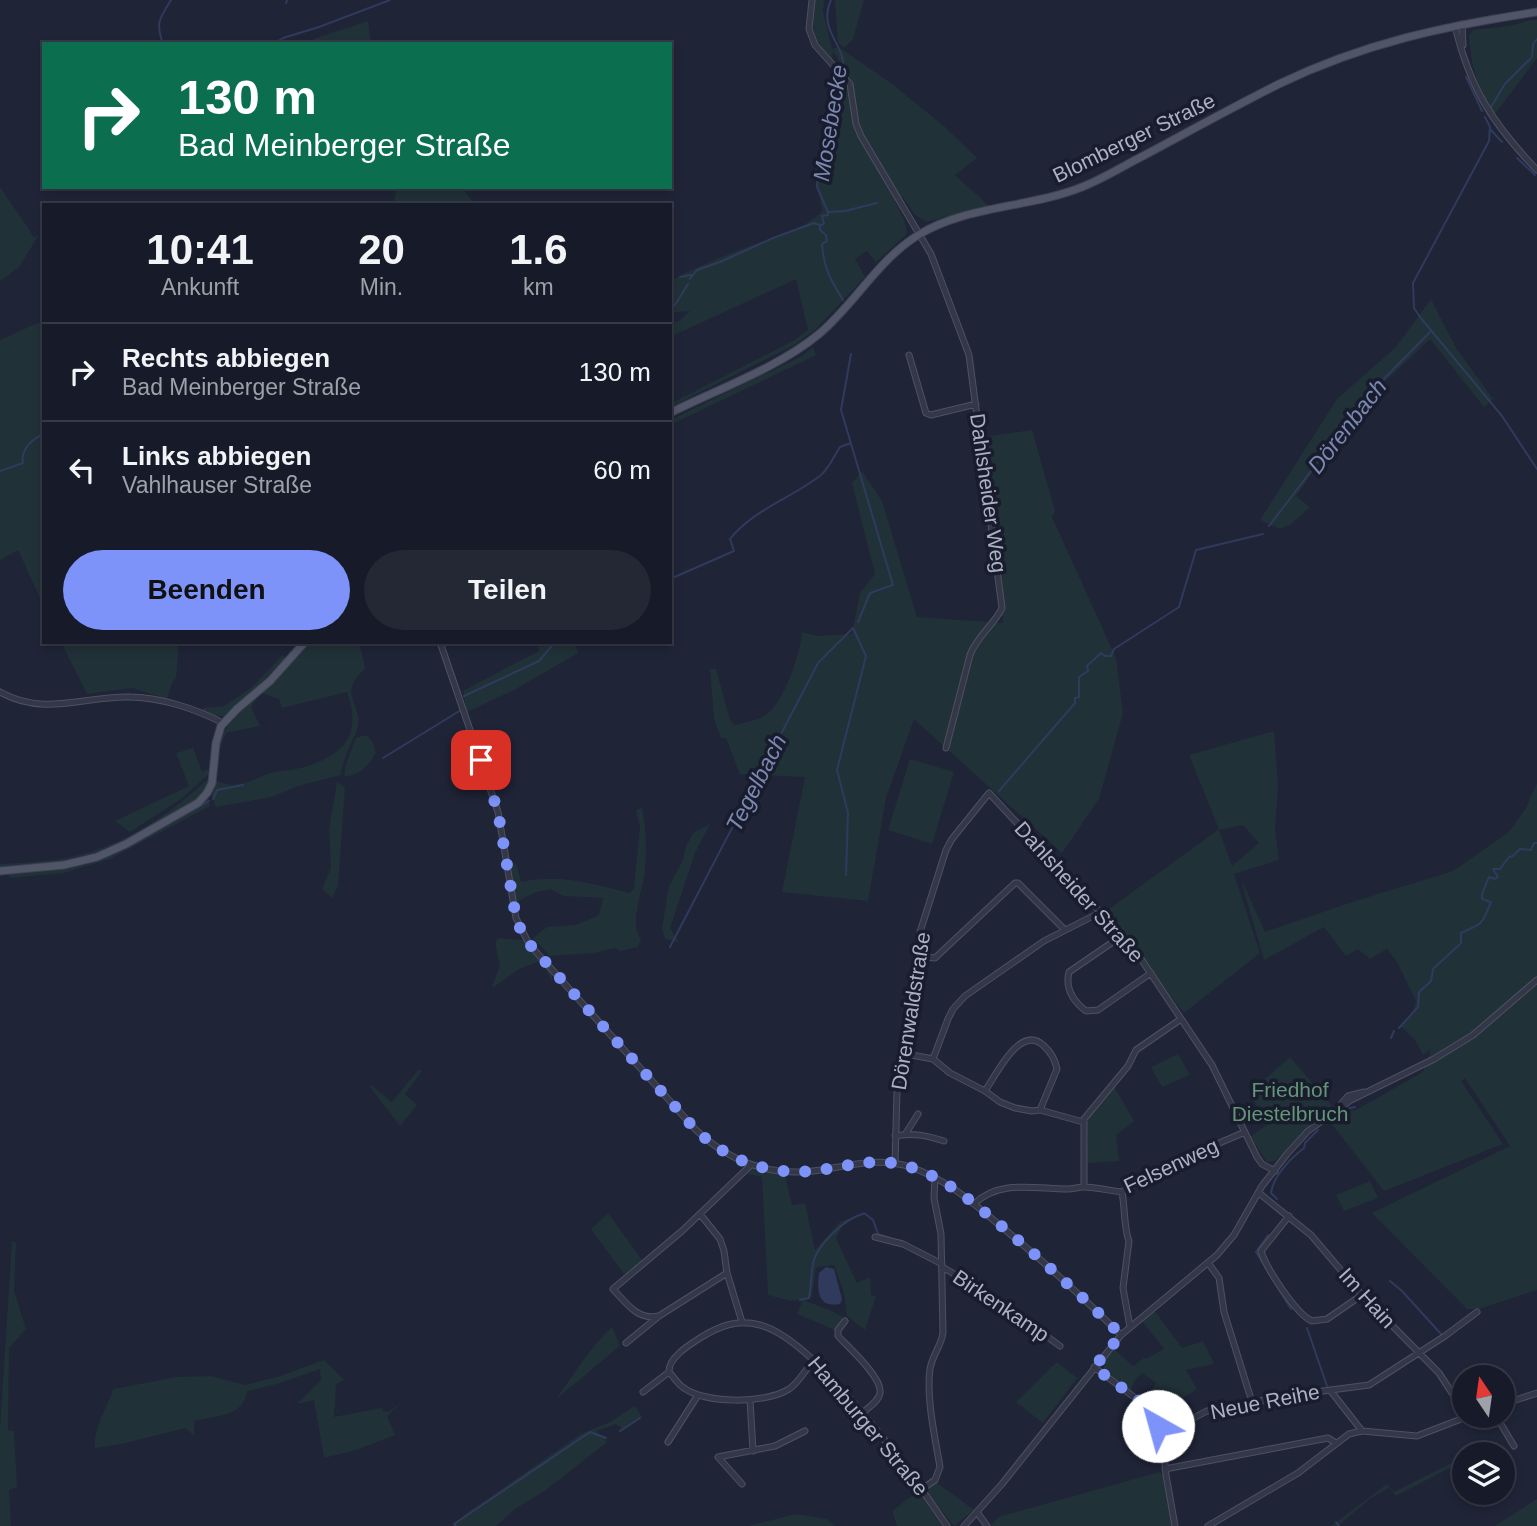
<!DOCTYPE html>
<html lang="de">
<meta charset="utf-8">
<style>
body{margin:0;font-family:Helvetica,sans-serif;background:#242835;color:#f1f3f6;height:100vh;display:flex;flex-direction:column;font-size:26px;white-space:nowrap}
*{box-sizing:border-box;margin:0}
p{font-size:23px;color:#9ea1a8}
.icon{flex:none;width:38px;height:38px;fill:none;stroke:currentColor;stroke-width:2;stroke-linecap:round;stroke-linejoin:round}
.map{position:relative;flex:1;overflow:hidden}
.side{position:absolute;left:42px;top:203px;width:630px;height:441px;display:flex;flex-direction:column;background:#171b29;border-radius:0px;box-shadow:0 4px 10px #0003,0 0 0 2px #363946}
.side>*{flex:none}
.guide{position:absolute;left:42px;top:42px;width:630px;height:147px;border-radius:0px;box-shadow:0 4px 10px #0003,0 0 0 2px #363946;background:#0b6e4f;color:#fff;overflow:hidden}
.needle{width:46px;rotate:347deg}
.buttons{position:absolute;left:1452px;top:1365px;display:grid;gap:14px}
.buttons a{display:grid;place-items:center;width:63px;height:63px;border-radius:50%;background:#171b29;box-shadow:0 4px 10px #0003,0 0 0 2px #363946;font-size:35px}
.pin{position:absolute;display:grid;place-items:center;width:60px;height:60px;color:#fff;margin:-30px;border-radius:14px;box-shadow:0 4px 10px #0006}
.me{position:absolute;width:77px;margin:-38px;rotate:322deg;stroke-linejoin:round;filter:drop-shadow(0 0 5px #0008)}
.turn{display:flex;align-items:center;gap:24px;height:147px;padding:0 21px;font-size:32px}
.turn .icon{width:91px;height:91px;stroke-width:2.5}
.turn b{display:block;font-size:49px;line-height:60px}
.eta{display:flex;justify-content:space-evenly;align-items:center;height:119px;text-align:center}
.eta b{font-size:42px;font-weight:800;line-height:49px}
.action{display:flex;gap:14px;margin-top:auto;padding:14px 21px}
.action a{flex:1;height:80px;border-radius:42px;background:#7d93f9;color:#111;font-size:28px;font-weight:800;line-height:80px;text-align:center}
.action a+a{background:#242835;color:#f1f3f6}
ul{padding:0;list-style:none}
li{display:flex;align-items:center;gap:21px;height:98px;padding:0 21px;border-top:2px solid #363946}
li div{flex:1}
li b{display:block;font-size:26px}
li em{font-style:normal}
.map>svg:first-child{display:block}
</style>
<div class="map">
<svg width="1537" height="1526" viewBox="0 0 1537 1526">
<rect width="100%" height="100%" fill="#1f2437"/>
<path fill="#213138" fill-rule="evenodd" d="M 815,0 L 824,0 L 823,11 L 832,49 L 839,47 L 892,84 L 944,126 L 977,158 L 955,175 L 989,206 L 926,222 L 915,215 L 903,197 L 895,201 C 899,212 909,223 906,235 L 876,262 L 867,251 L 855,259 L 865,277 L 815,330 L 794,345 L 670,407 L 670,404 L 793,341 L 808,330 L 796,279 L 670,337 L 670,322 L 679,321 L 690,311 L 670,313 L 670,281 C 694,268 721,257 747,247 C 772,238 803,231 822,211 L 815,171 L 831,92 L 829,80 L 841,65 L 833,51 L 832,61 C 812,39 811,29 815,0 Z
M 835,0 L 864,0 L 853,39 L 844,48 L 838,43 Z
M 1531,20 L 1537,20 L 1537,58 L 1495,114 C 1477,86 1471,68 1469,35 L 1473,30 L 1510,26 Z
M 368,21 L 371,44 L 314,44 L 313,39 Z
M 0,187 L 34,237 L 39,235 L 19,267 L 0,281 Z
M 397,187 L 462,187 L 475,205 L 393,205 Z
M 1431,299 L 1456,348 L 1493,399 L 1484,407 L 1430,339 L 1374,392 L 1343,429 L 1296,496 L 1310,507 L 1290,525 L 1280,529 L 1260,520 L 1337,399 L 1396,347 Z
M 44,320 L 44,607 L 18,550 L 0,560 L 0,340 Z
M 813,347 L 816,355 L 670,425 L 670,420 L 802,356 Z
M 970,414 L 979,415 L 984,437 L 1032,430 L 1055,511 L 1052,517 L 1116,658 L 1123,713 L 1099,799 L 1062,853 L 914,719 L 886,798 L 868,901 L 782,892 L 805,777 L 740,774 L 726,738 L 721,738 L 714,719 L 710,669 L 716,669 L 730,720 L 735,725 C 745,722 759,720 767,714 C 785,700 800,654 802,632 L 818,636 L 852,634 L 860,593 L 875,574 L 852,483 L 862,471 L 882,501 L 917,617 L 1003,623 L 995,531 L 986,523 Z
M 61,642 L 179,642 L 176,678 L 172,683 L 167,699 L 132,688 L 87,694 Z
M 310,642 L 359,642 L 365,668 C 360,674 353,680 352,687 C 348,700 362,712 358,726 C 353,743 343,756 341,775 L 298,786 L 272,797 L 216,807 L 211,794 L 215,780 C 238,791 249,780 271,773 C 283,770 296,770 308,766 C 348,753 361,731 347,692 L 282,708 L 279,699 L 262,693 Z
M 538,642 L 575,642 L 578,653 L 516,689 L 467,712 L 463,691 L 539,651 Z
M 283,655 L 285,658 L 256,688 L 223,717 L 202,712 L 203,708 L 224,706 L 251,688 Z
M 257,697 L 258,697 L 251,707 L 260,726 L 226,733 L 218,753 C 220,727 239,713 257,697 Z
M 1274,731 L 1278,785 L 1275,830 L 1279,860 L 1234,874 L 1260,953 L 1184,1013 L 1105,912 L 1219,829 L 1189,755 ZM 1243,825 L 1259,843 L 1232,866 L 1219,830 Z
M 365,735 C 372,738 374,746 376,753 C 369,764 359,777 344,776 L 346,764 L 356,738 Z
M 193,748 L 202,772 L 209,769 L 208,775 L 181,799 L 130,832 L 115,821 L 189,786 L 176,753 Z
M 910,759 L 954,772 L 932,844 L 888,830 Z
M 210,777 L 210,782 L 201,798 L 122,844 L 78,860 L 0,870 L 0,864 C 18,863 36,862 54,860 C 114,852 167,818 210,777 Z
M 337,782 L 345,787 L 338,886 L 332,898 L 322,889 L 331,868 L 329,830 Z
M 1537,783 L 1537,1290 L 1479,1309 L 1467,1309 L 1372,1213 L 1510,1146 L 1465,1078 L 1461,1081 L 1503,1144 L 1384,1191 L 1331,1123 L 1347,1111 L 1356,1110 L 1423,1072 L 1431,1049 L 1423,1055 L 1415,1040 L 1401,1026 L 1412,1014 L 1416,1001 L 1397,962 L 1387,949 L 1370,959 L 1358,949 L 1346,956 L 1324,927 L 1264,960 L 1242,884 L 1243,883 L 1265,932 L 1352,902 L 1453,871 L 1509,832 L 1526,808 Z
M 208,796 L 210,806 L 110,859 L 64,873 L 10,878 L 8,874 L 0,876 L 0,873 L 107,855 Z
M 642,808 C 646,829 647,848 645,869 C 644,888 628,924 641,939 L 638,947 L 620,951 L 615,948 L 593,953 L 550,956 L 533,938 L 547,927 L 576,925 L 599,915 L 603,898 L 564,896 L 550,889 L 534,893 L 516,902 L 511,867 L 516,863 L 521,882 C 558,873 594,884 630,893 L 634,888 L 640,827 L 636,810 Z
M 710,824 L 695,853 L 670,928 L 679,942 L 665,939 L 662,928 L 669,886 L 683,860 L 686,846 L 693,833 Z
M 498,938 L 522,940 L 552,972 L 552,981 L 544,967 L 538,962 L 519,969 L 494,987 L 492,986 L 500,966 L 495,943 Z
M 1178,1054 L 1190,1075 L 1162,1087 L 1151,1067 Z
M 1290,1057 L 1333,1107 L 1311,1124 L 1275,1161 L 1267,1162 L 1250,1137 L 1268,1124 L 1249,1093 Z
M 419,1069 L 422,1071 L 405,1094 L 417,1105 L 400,1126 L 370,1087 L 371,1085 L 392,1102 Z
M 1114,1086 L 1134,1121 L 1116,1135 L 1119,1161 L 1086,1163 L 1088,1140 L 1085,1123 L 1090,1113 Z
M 752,1169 L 785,1176 L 792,1205 L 805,1203 L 815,1250 L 840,1222 L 855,1216 L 843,1225 L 836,1238 L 857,1283 L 870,1277 L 871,1295 L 876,1296 L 865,1330 L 847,1316 L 844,1293 L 834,1265 L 816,1267 L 812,1297 L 791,1301 L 768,1295 L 762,1177 L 748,1174 Z
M 1370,1181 L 1378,1198 L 1344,1211 L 1336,1195 Z
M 608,1213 L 644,1263 L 626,1277 L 591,1229 Z
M 12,1242 L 16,1242 L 14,1291 L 26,1329 L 9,1348 L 8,1431 L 14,1431 L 17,1487 L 9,1490 L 11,1526 L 0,1526 L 0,1429 Z
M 803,1300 L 832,1311 L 844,1318 L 835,1330 L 797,1314 Z
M 1155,1311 L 1182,1348 L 1203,1341 L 1214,1364 L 1186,1370 L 1197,1389 L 1176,1402 L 1190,1417 L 1167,1429 L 1162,1428 L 1146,1400 L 1156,1383 L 1142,1373 L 1134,1381 L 1131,1390 L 1105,1370 C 1101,1361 1108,1356 1114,1349 L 1133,1366 L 1144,1358 L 1146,1359 L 1164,1349 L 1142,1321 Z
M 612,1327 L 620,1346 L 555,1400 C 575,1374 588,1349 612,1327 Z
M 324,1360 L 344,1380 L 336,1384 L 334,1417 L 382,1408 L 383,1411 L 388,1412 L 403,1402 L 387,1416 L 395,1435 L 356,1450 L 324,1458 L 314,1400 L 297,1404 L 321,1380 L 320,1369 L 277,1384 L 247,1391 C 244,1417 215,1416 194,1421 L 194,1436 L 186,1428 L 121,1444 L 95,1448 C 93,1426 107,1410 113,1389 L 177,1377 L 211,1376 L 245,1385 L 277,1377 Z
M 1057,1362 L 1077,1378 L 1043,1423 L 1016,1402 Z
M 635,1406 L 642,1417 L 624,1430 L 616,1424 L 596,1431 L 603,1436 L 607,1442 L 546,1490 L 515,1509 L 496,1526 L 452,1526 L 464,1515 L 581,1434 L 610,1422 Z
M 1465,1456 L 1465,1460 L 1396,1496 L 1389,1488 L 1371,1498 L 1338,1526 L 1331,1526 L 1387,1484 L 1394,1492 Z
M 1160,1472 L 1163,1475 L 1173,1526 L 991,1526 L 998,1517 Z
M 936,1482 L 974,1510 L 954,1526 L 929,1495 L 928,1490 Z
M 918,1491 L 921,1495 L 942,1526 L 897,1526 L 892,1511 Z
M 1537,1499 L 1537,1526 L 1495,1526 Z
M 796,1514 L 826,1519 L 835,1526 L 748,1526 Z"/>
<path fill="#303a5d" d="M 826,1267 L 834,1269 L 842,1299 L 840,1304 C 817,1308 817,1290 819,1273 Z"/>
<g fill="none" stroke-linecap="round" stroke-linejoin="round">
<path stroke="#303a5d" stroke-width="2" d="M 831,0 C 817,31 847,45 843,71
M 286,3 L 287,0
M 163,44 C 155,21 160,19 171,0
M 273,44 L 283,38 L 319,27 L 390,0
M 1466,77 L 1482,111
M 1491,107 L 1505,84 L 1532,57 L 1533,44 L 1537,39
M 1485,117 L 1490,127 L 1489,141 L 1413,283 L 1414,308 L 1420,317 L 1502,416 L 1537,469
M 1491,130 L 1502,142
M 1517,158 L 1535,175
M 828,212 L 845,211 L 877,203
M 820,226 L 820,230 L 826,235 L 827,241 L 822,244 C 824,269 830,279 843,300
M 680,277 L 691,275
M 690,279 L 697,270 L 720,262 L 773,238 L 814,223 L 820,225 L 824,224 L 822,216 L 828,215 L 828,212 L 817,187 L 818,164 L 840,76
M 670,307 L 675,305 L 688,284
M 851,354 L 841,410 L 893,585 L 870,593 L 858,622
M 0,471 L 23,463 C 20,450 33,438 44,434
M 1269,526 L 1374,389 L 1430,332
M 670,579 L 734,551 L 730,539 C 754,509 792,498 821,475 C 829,468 834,456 840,447 L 851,443
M 464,696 L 539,661 L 555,642
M 383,758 L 461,710 L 460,708
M 999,791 L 1075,703 L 1075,698 L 1079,697 L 1079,677 L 1088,671 L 1087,666 L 1101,653 L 1105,656 L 1111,656 L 1114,649 L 1179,607 L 1196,550 L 1263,534
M 213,799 L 217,790 L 243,785
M 147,836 L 209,801
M 670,947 L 818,663 L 853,628 L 866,656 L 837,770 L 848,813 L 846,875
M 1399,1028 L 1418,1007 L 1419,992 L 1431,981 L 1433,969 L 1461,943 L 1461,933 C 1485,923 1482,923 1491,902 L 1482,899 L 1482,894 L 1489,877 L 1495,879 L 1498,877 L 1493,869 L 1500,869 L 1509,857 L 1513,856 L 1520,849 L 1531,850 L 1534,843 L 1537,843
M 1391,1038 L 1394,1031
M 1325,1124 L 1345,1109 L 1355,1107
M 1277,1199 L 1271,1193 C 1273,1176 1291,1158 1304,1148 L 1305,1143 L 1318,1130
M 864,1213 L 873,1220 L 878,1234 L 890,1238
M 1268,1235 L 1256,1252 L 1291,1309
M 1390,1281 L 1402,1291 L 1441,1334
M 800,1300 L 809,1298 C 811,1287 811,1275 813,1264 C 816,1246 845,1218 863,1214
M 1307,1328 L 1327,1386
M 620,1431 L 640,1418
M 1336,1522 L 1339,1526
M 456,1526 L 454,1524 L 590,1432 L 606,1438"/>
<defs>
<path id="minor" d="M 812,0 L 809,29 L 815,45 L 850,84 L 856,124 L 861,136 L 931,254 L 969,355 L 1002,608 C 994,625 977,636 970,655 L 946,748
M 1462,24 L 1463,45
M 1455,26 C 1470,89 1493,124 1537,170
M 909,355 L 926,413 L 931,415 L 976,404
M 440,642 L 498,812 L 516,918 L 529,944 L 695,1129 C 729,1162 773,1178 821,1170 C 850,1165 881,1157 910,1167 C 947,1179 974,1204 1003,1228 C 1044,1262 1083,1297 1121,1335
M 0,692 C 45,717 83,696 129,697 C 160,697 196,709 223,723
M 1123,935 L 1069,972 C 1065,988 1073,1001 1086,1011 L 1098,1010 L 1151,973
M 916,956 L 935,958 L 1015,883 L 1018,883 L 1064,929
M 901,1053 L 933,1059 L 948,1019 L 953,1009 L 965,996 L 1044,941 L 1101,912
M 933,1059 L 950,1073 L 985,1091 L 1000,1102 L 1015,1108 L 1032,1111 L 1040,1110 L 1083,1122
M 985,1091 C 996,1075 1020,1024 1043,1045 C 1050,1051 1055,1059 1057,1069 L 1040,1110
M 1336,1110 L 1348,1096 L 1364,1092
M 906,1133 L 918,1114
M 895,1136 C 912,1132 928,1136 944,1141
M 895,1163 L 897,1091 L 916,956 L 920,932 L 946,850 L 952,839 L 989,793 L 1133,947 L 1212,1065 L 1257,1157 L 1262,1164 L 1275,1171
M 1084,1187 L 1084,1119 L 1128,1066 L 1136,1050 L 1181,1019
M 1122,1192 C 1125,1207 1124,1230 1129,1241 L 1123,1288 L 1130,1327
M 1259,1193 L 1311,1235 L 1362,1295 L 1439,1373 L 1465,1413
M 974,1204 C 1000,1179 1036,1189 1068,1189 C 1073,1189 1079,1187 1084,1187 C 1096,1187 1110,1191 1122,1192 L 1161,1168 L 1245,1132
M 700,1214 L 720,1239 L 724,1251 L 727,1273 L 742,1322
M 1289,1216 L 1261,1251 C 1266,1268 1296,1314 1312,1321 L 1327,1319 L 1362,1295
M 875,1237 L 903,1244 L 942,1264
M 1209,1264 L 1219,1278 L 1224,1312 L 1252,1402
M 942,1267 L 984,1291 L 1060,1346
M 659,1316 C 638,1321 626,1303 613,1289 L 682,1231 L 751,1165
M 845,1321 L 838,1330 L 838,1336 C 848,1347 883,1378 880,1393 C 879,1401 868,1408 862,1413
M 626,1343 L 659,1316 L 727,1273
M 1094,1367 L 1142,1403 L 1158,1426 L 1162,1434 L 1166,1475 L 1175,1526
M 669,1372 C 674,1377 678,1385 684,1388 C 706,1404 766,1404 789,1389 C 799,1383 805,1369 814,1361
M 1330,1390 L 1362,1431
M 643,1392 L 669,1372 C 668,1358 689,1345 700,1338 C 719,1326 737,1319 760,1325 C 816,1339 914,1477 947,1526
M 750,1400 L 753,1451
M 1503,1404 L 1537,1393
M 1496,1416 L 1514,1446
M 1162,1434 L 1207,1411 L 1293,1395 L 1369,1385 L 1445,1336 L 1477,1312
M 668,1442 L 698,1395
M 1165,1469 L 1328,1438 L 1336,1443
M 742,1484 L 718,1457 L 775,1446 L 805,1431
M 922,1489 L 935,1480 L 940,1467 C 935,1437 926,1398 930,1369 C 932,1356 941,1346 943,1333 L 941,1234 L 934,1198 L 935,1177
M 977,1512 L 987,1526
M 964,1526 L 1002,1484 L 1121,1335 L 1217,1255 L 1234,1235 L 1262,1186 L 1287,1154 L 1308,1131 L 1351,1100 L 1434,1059 L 1473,1035 L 1537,980
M 1208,1526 L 1298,1473 L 1349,1434 L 1362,1431 L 1417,1436 L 1469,1416"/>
<path id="major" d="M 670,413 C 718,389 778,368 819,334 C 856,303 878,259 920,234 C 969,205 1030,208 1082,187 C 1103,179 1123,166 1143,156 C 1188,132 1233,107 1279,84 C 1364,43 1444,26 1537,12
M 0,871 L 64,865 L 97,857 L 126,844 L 198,803 L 207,793 L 212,783 L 216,743 L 221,726 L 237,709 L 270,681 L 305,642"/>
</defs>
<use href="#minor" stroke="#4d5162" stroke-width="7"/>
<use href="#major" stroke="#3c4051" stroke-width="9"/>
<use href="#minor" stroke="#333747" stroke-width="5"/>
<use href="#major" stroke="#505568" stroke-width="7"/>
</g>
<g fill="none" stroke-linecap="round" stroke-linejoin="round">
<path stroke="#7d93f9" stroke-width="12" stroke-dasharray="0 21.6" d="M 481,760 L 498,812 L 516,918 L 524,938 L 695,1129 C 729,1162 773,1177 821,1170 C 850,1165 881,1157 910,1167 C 945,1178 971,1201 999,1224 C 1041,1259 1082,1296 1121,1335 L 1094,1367 L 1142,1403 L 1158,1426"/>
</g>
<g text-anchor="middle" stroke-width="7" stroke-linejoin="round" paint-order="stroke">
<g font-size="21" fill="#adb1c4" stroke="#181c2c">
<text transform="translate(1134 138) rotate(-26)" y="7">Blomberger Straße</text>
<text transform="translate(988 493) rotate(82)" y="7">Dahlsheider Weg</text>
<text transform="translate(1079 892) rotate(48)" y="7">Dahlsheider Straße</text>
<text transform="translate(911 1011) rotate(-81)" y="7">Dörenwaldstraße</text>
<text transform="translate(1171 1166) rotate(-25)" y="7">Felsenweg</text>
<text transform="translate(1367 1298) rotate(48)" y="7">Im Hain</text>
<text transform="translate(1001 1306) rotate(34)" y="7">Birkenkamp</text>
<text transform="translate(1265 1402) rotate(-11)" y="7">Neue Reihe</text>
<text transform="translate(868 1426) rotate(50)" y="7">Hamburger Straße</text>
</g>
<g font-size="21" fill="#649579" stroke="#181c2c">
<text x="1290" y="1097">Friedhof<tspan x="1290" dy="24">Diestelbruch</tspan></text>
</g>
<g font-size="23" font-style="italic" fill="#7b88b2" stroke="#181c2c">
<text transform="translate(830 123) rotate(-81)" y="8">Mosebecke</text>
<text transform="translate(1347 426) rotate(-52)" y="8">Dörenbach</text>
<text transform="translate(756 783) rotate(-63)" y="8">Tegelbach</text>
</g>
</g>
</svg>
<div class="buttons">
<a><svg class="needle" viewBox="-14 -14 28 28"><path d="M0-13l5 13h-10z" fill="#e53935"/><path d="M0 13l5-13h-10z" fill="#9ea1a8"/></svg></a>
<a><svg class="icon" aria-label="layers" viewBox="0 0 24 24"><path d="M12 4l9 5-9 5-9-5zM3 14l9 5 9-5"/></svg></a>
</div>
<div class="pin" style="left:481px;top:760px;background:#d93025"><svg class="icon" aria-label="arrive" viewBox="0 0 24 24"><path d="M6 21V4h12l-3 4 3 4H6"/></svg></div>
<svg class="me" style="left:1158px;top:1426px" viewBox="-20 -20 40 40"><circle r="19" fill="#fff"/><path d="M0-13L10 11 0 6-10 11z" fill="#7d93f9"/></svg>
<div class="guide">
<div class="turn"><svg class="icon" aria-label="right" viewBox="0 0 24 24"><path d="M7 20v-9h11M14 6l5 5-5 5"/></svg><div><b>130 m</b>Bad Meinberger Straße</div></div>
</div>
<section class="side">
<div class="eta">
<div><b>10:41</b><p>Ankunft</p></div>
<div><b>20</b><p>Min.</p></div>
<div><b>1.6</b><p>km</p></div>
</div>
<ul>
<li><svg class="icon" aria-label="right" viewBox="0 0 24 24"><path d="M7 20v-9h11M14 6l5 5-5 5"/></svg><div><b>Rechts abbiegen</b><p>Bad Meinberger Straße</p></div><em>130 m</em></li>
<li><svg class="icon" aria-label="left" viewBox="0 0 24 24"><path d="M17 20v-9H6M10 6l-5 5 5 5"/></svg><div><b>Links abbiegen</b><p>Vahlhauser Straße</p></div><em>60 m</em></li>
</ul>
<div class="action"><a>Beenden</a><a>Teilen</a></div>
</section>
</div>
